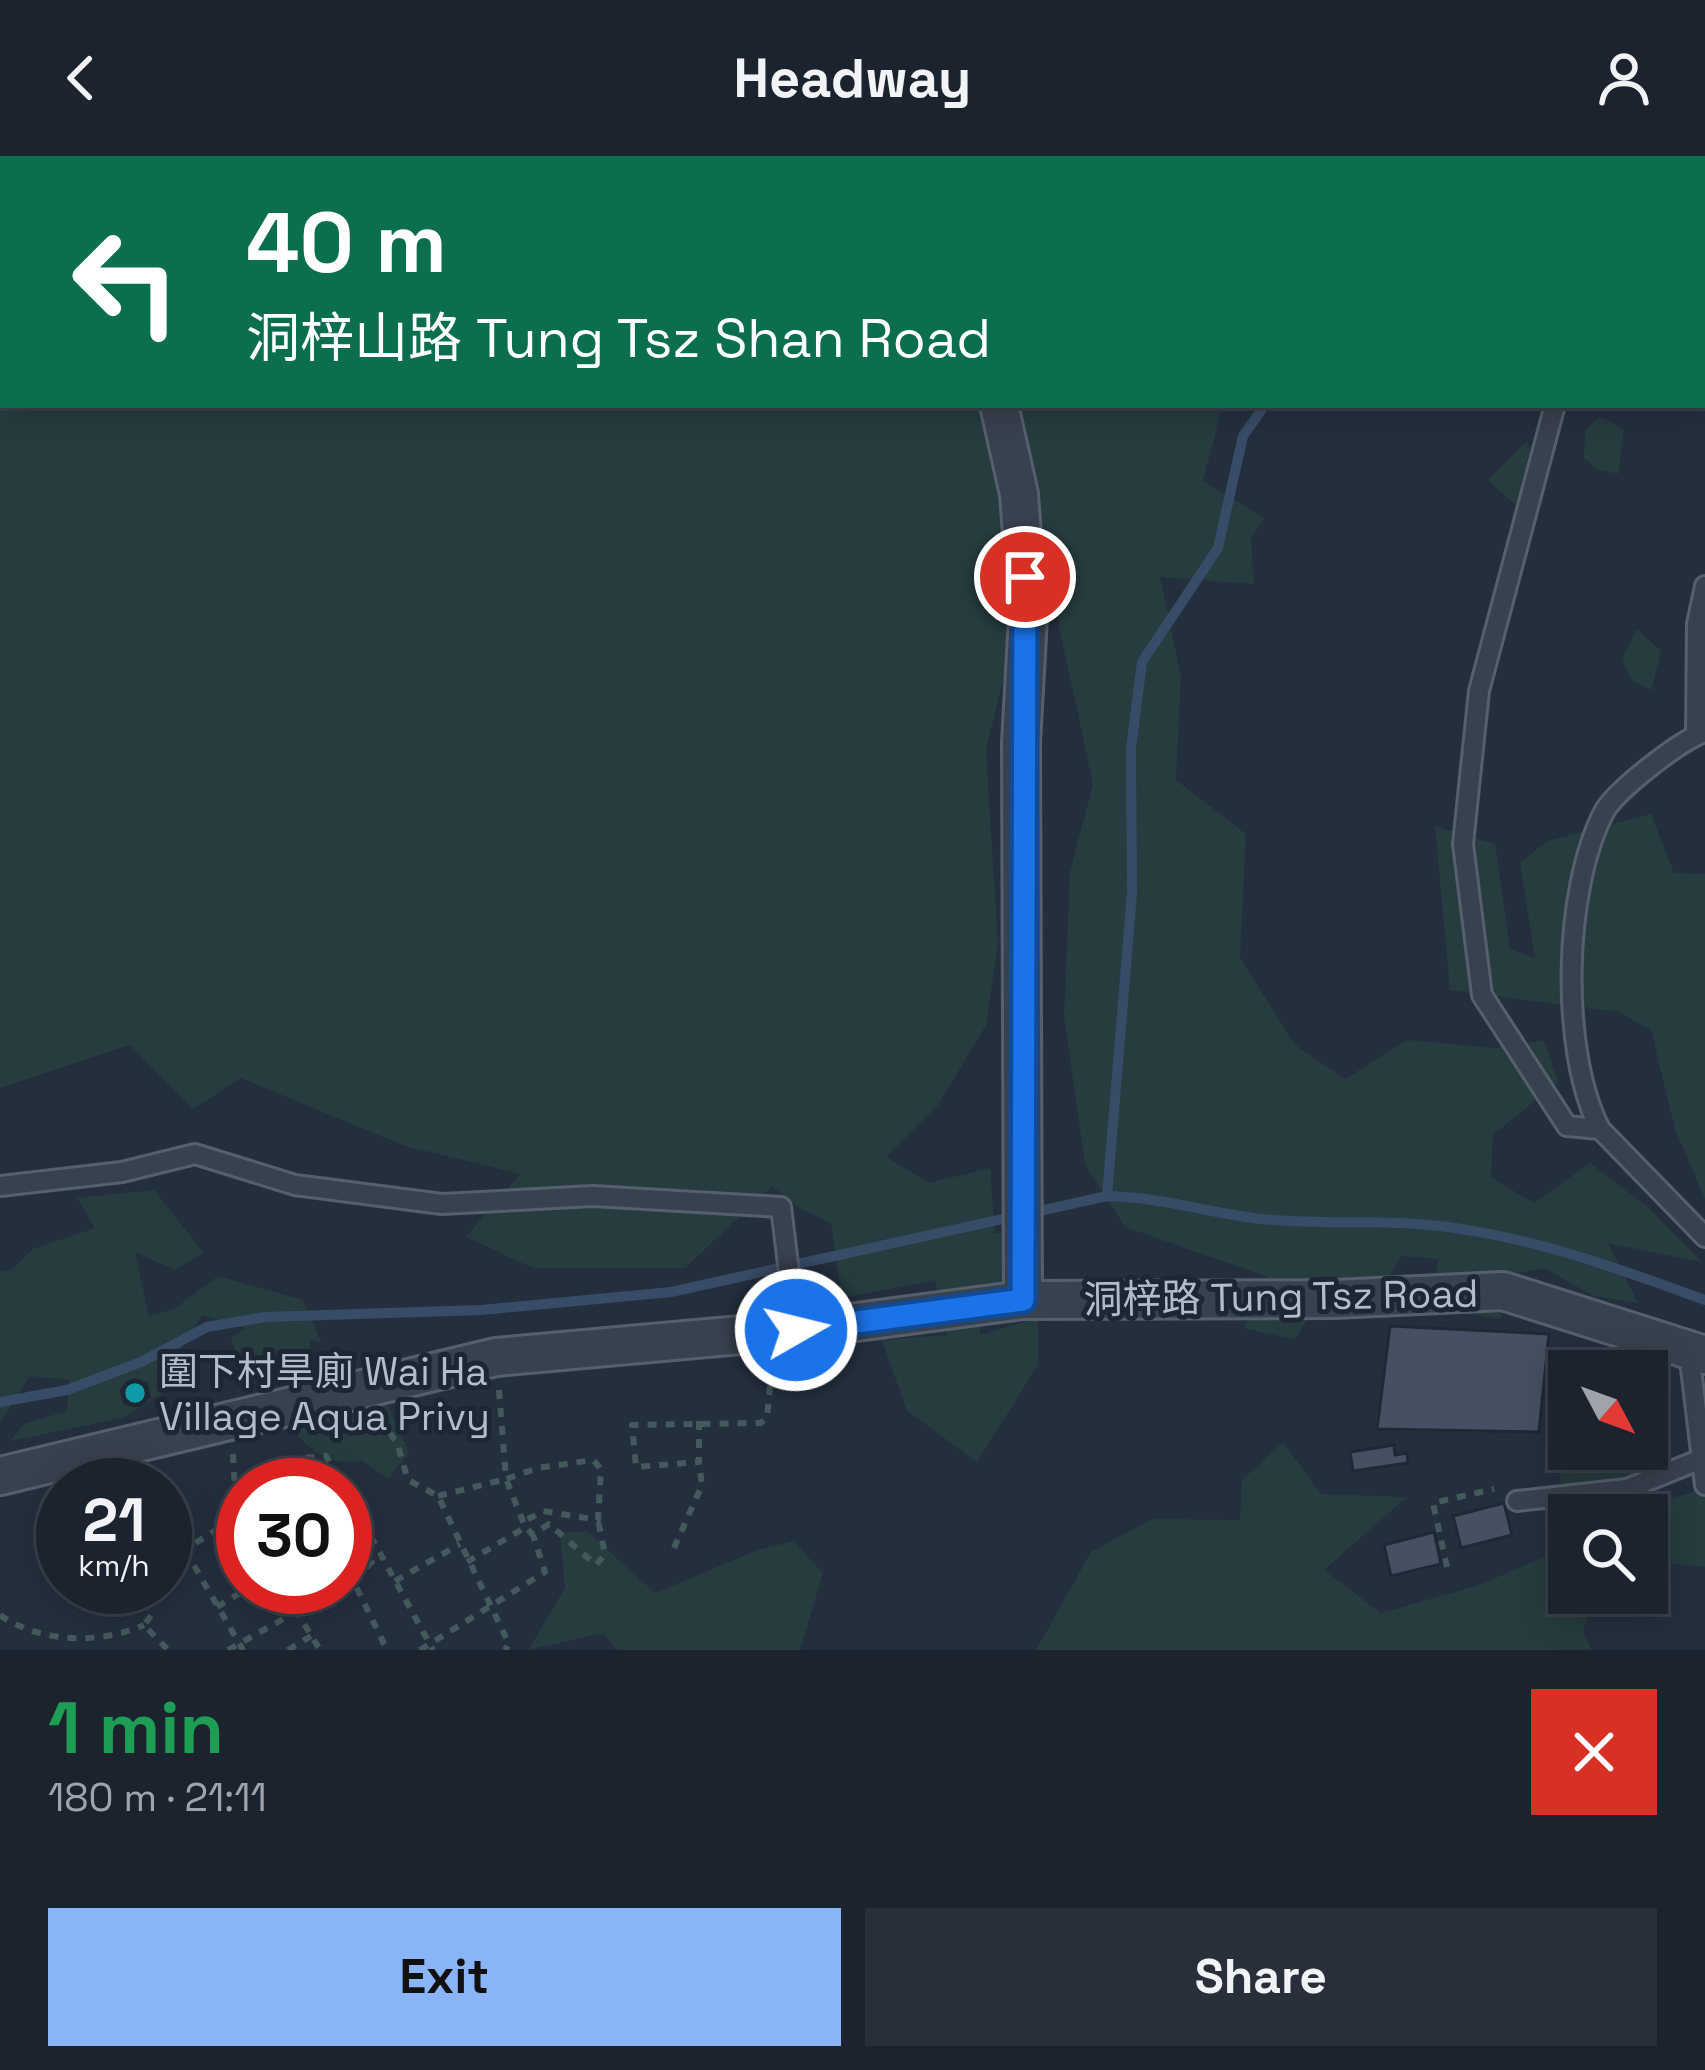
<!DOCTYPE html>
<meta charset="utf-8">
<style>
body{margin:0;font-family:"Space Grotesk","Noto Sans TC",sans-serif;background:#282f3a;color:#f1f3f6;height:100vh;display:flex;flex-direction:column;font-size:45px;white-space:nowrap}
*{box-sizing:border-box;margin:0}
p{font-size:39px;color:#a0a4aa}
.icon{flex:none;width:66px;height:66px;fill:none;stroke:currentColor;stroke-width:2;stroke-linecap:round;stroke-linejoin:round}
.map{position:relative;height:1494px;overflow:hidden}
.side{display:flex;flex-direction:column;background:#1b232e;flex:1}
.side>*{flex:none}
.hud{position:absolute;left:0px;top:0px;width:1707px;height:252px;box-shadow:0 6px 30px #0003,0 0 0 3px #39404a;background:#0b6e4f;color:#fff;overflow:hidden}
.needle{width:78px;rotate:131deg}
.tools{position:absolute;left:1548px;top:1194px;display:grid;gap:24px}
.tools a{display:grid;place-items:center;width:120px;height:120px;border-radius:0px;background:#1b232e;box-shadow:0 6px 30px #0003,0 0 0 3px #39404a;font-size:60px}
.speed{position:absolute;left:36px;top:1302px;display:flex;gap:24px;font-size:60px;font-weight:700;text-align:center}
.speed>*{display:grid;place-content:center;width:156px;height:156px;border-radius:50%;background:#1b232e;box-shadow:0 6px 30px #0003,0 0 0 3px #39404a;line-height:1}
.speed small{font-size:30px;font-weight:400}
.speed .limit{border:18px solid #d22;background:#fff;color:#111}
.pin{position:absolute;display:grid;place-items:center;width:102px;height:102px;color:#fff;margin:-51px;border:6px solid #fff;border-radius:50%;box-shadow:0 3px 12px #0007}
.me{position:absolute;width:132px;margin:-66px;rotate:82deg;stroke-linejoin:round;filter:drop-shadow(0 0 9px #0008)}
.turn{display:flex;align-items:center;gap:42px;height:252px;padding:0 48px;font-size:54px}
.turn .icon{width:156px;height:156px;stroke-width:2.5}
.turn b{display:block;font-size:84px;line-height:102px}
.round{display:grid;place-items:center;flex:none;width:126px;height:126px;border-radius:0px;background:#282f3a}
.headline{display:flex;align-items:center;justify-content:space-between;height:204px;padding:0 48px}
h1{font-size:72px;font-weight:600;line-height:90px;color:#1e9e55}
.action{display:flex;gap:24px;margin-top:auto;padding:24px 48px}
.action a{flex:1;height:138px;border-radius:0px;background:#8ab4f8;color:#111;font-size:48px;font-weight:600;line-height:138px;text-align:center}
.action a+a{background:#282f3a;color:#f1f3f6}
header{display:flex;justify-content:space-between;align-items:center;height:156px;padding:0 48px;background:#1b232e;font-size:54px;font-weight:600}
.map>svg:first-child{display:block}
</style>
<header><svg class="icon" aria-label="back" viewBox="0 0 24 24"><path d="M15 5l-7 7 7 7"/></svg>Headway<svg class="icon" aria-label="person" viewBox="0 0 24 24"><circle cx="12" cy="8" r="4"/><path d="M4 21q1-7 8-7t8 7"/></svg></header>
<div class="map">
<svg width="1705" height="1494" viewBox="0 0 1705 1494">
<rect width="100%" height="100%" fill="#242f3e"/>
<path fill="#263c3f" d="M 0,0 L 1170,0 L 3,3 L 3,249 L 1229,249 L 1220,259 L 1203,325 L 1265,362 L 1251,382 L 1254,428 L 1160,421 L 1181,520 L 1176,624 L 1246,678 L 1240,801 L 1294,888 L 1345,923 L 1407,884 L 1497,892 L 1544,884 L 1558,926 L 1493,979 L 1491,1021 L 1534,1047 L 1590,1007 L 1649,1052 L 1702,1106 L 1608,1087 L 1638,1147 L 1594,1140 L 1544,1112 L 1514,1118 L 1500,1163 L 1430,1152 L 1439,1103 L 1402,1100 L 1364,1158 L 1329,1124 L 1295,1184 L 1244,1172 L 1268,1121 L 1125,1071 L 1085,1009 L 1064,860 L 1070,716 L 1093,628 L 1039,377 L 986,594 L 998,788 L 986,869 L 938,949 L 886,1001 L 929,1027 L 990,1012 L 995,1077 L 1037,1079 L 1044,1107 L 986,1137 L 980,1179 L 1038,1162 L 1038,1209 L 977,1306 L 907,1255 L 882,1184 L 947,1179 L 935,1124 L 842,1142 L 831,1067 L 799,1052 L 772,1030 L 685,1112 L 533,1112 L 466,1081 L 520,1018 L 405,990 L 241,922 L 193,953 L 130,889 L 0,932 Z
M 1599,260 L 1624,273 L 1618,318 L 1597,313 L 1584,302 L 1585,275 Z
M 1527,285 L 1544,332 L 1522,355 L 1488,324 Z
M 1637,473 L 1661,495 L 1651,534 L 1631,524 L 1622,503 Z
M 1651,658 L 1674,717 L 1705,718 L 1705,1043 L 1675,973 L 1651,874 L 1619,856 L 1450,834 L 1435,670 L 1495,688 L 1510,793 L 1535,802 L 1520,707 L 1547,685 Z
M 154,1034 L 204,1097 L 175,1114 L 135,1096 L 149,1160 L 174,1153 L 218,1120 L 303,1144 L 322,1187 L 311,1184 L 301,1225 L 276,1207 L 246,1233 L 231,1182 L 245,1172 L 202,1159 L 177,1200 L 166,1235 L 122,1262 L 10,1285 L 24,1268 L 67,1255 L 69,1223 L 29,1221 L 0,1267 L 0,1116 L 11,1114 L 33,1093 L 95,1072 L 77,1042 Z
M 362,1238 L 383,1238 L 409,1297 L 388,1323 L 361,1304 C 328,1313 301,1287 283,1262 L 324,1248 L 349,1269 Z
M 1283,1286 L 1321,1338 L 1407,1341 L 1324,1414 L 1381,1457 L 1479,1429 L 1565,1392 L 1559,1298 L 1572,1293 L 1645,1293 L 1618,1356 L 1705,1333 L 1705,1411 L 1647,1405 L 1647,1359 L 1569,1359 L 1569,1437 L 1594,1437 L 1583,1477 L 1592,1494 L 1036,1494 L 1091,1396 L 1152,1363 L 1240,1364 L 1242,1324 Z
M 587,1375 L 655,1437 L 758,1394 L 793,1385 L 823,1417 L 800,1494 L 617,1494 L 603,1477 L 528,1494 L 565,1432 L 560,1377 Z"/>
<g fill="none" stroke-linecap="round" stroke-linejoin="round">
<path stroke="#394c67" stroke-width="10" d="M 1392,3 L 1392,0
M 1107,1040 L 1132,737 L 1131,592 L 1142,506 L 1218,392 L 1243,280 L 1265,249
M 0,1246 L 67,1234 L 141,1206 L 207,1171 L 265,1161 L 481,1154 L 671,1136 L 1107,1040 C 1161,1041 1209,1057 1262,1063 C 1314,1069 1367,1064 1419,1068 C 1519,1076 1612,1110 1705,1144"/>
</g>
<path fill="#455162" stroke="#1f2835" stroke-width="3" d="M 1390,1170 L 1549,1178 L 1539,1276 L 1377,1273 Z
M 146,1227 L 149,1241 L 125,1247 L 121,1234 Z
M 1394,1289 L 1395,1299 L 1407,1297 L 1408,1307 L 1353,1315 L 1350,1296 Z
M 1504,1347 L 1512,1379 L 1461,1392 L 1453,1360 Z
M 1434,1376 L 1441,1408 L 1391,1420 L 1384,1389 Z"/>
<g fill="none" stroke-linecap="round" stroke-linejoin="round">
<defs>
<path id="lane" d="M 1489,0 L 1490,3
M 1698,3 L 1700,0
M 1555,249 L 1479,535 L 1463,688 L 1482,839 L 1567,970 L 1600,973 L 1705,1081
M 1696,579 L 1697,468 L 1705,430
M 1600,973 C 1560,895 1563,735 1604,656 C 1615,635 1682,583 1705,576
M 0,1030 L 122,1016 L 195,998 L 295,1029 L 442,1048 L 593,1040 L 781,1051 L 796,1174
M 1689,1196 L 1705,1329
M 1517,1345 L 1627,1333 L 1699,1304"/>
<path id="street" d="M 943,3 L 943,0
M 999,249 L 1019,338 L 1028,462 L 1021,586 L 1023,1144
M 0,1320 L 496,1201 L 796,1174 L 1023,1144 L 1335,1143 L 1503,1135 L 1705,1199"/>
</defs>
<use href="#lane" stroke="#565f6c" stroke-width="24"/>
<use href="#street" stroke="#565f6c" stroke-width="42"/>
<path stroke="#44595c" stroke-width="6" stroke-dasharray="9 9" stroke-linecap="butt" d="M 499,1234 L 506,1323 L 538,1312 L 593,1304 L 601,1313 L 598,1364 L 543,1355 L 523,1366
M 379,1262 L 397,1287 L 408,1324 L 438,1340 L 509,1488 L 505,1494
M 699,1265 L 699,1306 L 636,1311 L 632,1269 L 761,1267 L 767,1261 L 772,1210
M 233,1298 L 236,1353 L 243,1364
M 259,1329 L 304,1302 L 326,1300 L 343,1329
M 290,1329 L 310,1317 L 319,1329
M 345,1333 L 433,1494
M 438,1340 L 506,1323 L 524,1368
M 350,1376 L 372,1406 L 353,1424 L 387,1494
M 674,1392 L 702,1329 L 699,1306
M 185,1394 L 243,1494
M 165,1406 L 240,1359
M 467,1406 L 526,1371 L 533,1379 L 549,1368 L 596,1409 L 605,1398 L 598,1364
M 1447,1411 L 1433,1347 L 1494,1333
M 395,1425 L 460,1388
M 133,1431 L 153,1457 L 144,1469 L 168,1494
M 217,1451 L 250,1431
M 295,1453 L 320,1494
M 0,1459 C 40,1487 99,1489 144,1469
M 228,1494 L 310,1448 L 308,1431
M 288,1494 L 311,1480
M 420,1494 L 545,1416 L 533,1379"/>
<use href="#lane" stroke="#38414e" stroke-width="18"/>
<use href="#street" stroke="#38414e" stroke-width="36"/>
</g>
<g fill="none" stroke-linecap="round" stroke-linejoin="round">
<defs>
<path id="route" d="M 796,1174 L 1023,1144 L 1025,421"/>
</defs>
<use href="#route" stroke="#114b97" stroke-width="30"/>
<use href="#route" stroke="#1a73e8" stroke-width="21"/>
</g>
<circle fill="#0f9aa8" stroke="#1d2633" stroke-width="4.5" cx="135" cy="1237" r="12"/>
<g text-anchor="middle" stroke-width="10" stroke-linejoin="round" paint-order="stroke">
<g font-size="39" fill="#b4bcc9" stroke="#1d2633">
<text transform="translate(1281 1140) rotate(-1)" y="14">洞梓路 Tung Tsz Road</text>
</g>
<g font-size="39" fill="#b4bcc9" stroke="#1d2633" text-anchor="start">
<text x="159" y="1229">圍下村旱廁 Wai Ha<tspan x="159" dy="45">Village Aqua Privy</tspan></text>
</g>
</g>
</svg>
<div class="tools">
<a><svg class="needle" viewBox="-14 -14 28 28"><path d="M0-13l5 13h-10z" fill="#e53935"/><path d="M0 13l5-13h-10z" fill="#a0a4aa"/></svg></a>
<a><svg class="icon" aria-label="search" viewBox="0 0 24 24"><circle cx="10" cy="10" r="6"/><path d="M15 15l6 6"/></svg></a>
</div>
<div class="speed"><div>21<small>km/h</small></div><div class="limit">30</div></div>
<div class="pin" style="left:1025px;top:421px;background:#d93025"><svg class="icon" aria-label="arrive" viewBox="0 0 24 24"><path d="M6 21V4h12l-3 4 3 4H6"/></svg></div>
<svg class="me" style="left:796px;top:1174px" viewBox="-20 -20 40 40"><circle r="17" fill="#1a73e8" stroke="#fff" stroke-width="3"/><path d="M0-11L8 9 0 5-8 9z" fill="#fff"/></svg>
<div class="hud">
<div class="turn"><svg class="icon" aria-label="left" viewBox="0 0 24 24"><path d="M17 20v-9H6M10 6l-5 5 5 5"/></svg><div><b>40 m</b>洞梓山路 Tung Tsz Shan Road</div></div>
</div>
</div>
<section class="side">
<div class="headline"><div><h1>1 min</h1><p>180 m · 21:11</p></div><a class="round" style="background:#d93025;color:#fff"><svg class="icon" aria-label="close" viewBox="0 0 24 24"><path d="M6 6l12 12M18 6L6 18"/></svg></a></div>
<div class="action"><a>Exit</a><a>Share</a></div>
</section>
